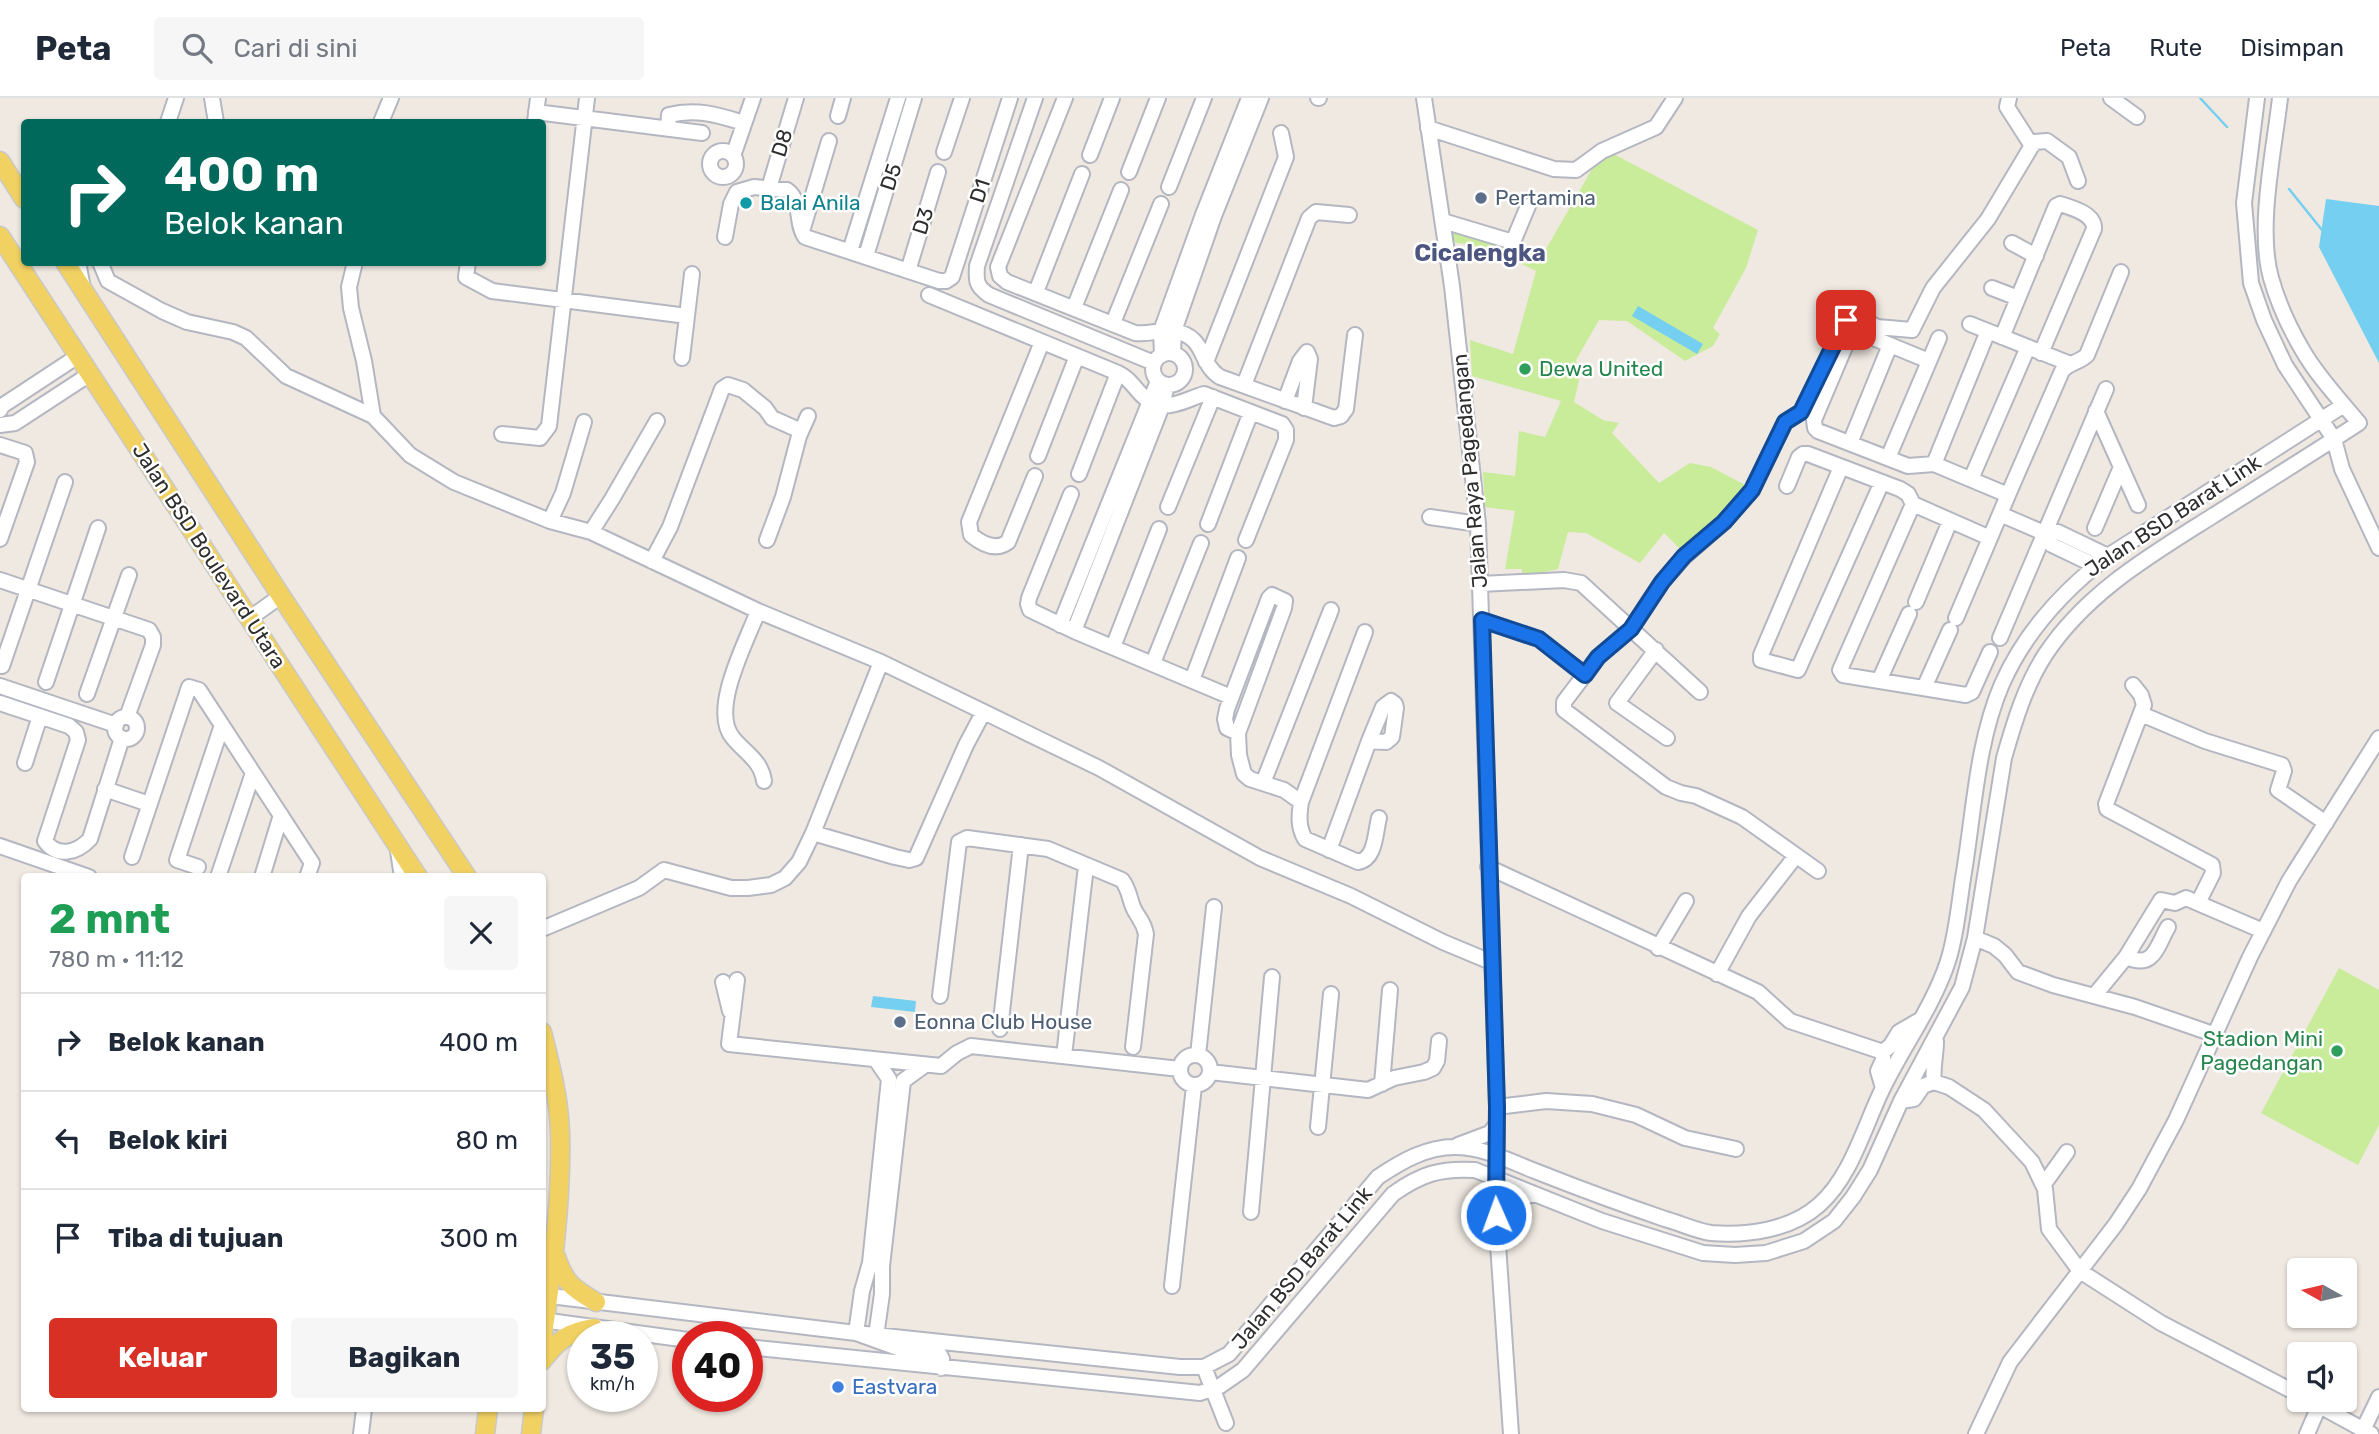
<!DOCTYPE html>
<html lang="id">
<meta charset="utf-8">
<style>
body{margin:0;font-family:Rubik,sans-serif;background:#f6f6f7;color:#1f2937;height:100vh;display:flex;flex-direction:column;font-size:26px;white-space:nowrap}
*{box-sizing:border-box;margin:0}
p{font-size:23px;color:#747a83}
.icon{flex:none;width:38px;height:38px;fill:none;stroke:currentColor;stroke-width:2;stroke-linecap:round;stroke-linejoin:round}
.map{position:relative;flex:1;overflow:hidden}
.sheet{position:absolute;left:21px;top:775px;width:525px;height:539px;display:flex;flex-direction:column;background:#fff;border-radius:7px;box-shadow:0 2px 5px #0004}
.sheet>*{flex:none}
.top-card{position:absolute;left:21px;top:21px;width:525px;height:147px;border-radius:7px;box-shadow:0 2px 5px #0004;background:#00695c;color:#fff;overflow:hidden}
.needle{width:46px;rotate:278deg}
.tools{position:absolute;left:2287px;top:1160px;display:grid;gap:14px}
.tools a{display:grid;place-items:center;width:70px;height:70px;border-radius:7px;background:#fff;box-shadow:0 2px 5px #0004;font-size:35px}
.speed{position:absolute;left:567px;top:1223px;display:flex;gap:14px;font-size:35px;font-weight:700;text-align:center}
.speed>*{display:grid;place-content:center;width:91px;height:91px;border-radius:50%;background:#fff;box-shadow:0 2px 5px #0004;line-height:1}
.speed small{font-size:18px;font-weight:400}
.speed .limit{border:10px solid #d22;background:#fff;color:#111}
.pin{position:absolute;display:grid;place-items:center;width:60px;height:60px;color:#fff;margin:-30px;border-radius:14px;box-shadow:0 4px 10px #0006}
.me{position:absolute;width:77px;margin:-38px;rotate:358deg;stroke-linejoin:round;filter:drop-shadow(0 0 5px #0008)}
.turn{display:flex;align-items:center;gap:24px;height:147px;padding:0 28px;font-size:32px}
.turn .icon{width:91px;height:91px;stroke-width:2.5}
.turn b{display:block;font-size:49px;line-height:60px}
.round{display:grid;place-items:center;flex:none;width:74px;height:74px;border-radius:7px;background:#f6f6f7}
.headline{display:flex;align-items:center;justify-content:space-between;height:119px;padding:0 28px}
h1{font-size:42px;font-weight:700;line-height:52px;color:#1e9e55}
.action{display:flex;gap:14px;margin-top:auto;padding:14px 28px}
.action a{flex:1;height:80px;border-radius:7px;background:#d93025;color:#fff;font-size:28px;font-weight:700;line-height:80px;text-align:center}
.action a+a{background:#f6f6f7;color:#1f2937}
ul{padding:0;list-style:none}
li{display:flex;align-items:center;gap:21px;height:98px;padding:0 28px;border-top:2px solid #e0e1e3}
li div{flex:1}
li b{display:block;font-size:26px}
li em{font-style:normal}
header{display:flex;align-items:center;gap:42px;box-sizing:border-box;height:98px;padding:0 35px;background:#fff;border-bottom:2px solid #e0e1e3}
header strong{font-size:33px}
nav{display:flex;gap:38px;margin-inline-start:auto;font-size:24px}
.search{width:490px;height:63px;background:#f6f6f7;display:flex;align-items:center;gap:18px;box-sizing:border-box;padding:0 24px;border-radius:7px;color:#747a83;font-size:26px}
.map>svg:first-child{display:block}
</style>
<header>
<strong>Peta</strong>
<div class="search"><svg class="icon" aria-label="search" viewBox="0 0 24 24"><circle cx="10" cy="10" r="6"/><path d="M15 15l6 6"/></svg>Cari di sini</div>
<nav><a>Peta</a><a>Rute</a><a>Disimpan</a></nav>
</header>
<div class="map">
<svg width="2379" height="1336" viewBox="0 0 2379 1336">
<rect width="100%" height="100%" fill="#efe9e1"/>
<path fill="#c9ec9a" d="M 1608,53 L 1758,132 L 1746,170 L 1713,230 L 1720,236 L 1713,248 L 1685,263 L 1627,223 L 1599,222 L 1576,262 L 1579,282 L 1574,304 L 1603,322 L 1619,325 L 1612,335 L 1659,385 L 1690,365 L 1711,369 L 1747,388 L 1718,422 L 1682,453 L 1664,435 L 1640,465 L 1586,435 L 1568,434 L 1558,471 L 1536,476 L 1522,475 L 1522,471 L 1505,471 L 1515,413 L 1485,409 L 1483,374 L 1515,378 L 1519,333 L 1545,339 L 1561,303 L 1472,278 L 1470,242 L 1513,256 L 1536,173 C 1509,159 1483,148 1452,144 L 1450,129 L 1503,144 L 1542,158 L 1599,59 Z
M 2339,870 L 2379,892 L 2379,1027 L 2358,1067 L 2261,1015 Z"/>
<path fill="#75cff0" d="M 2326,101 L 2379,108 L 2379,265 L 2319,149 Z
M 1638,208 L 1703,246 L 1697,256 L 1632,218 Z
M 873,898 L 916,903 L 915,914 L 871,909 Z"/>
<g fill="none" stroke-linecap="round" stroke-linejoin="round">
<path stroke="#75cff0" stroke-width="2.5" d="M 2200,0 L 2227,29
M 2289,91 L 2322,132"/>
<defs>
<path id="minor" d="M 212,0 L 216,24
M 1035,0 L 977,168 C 976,183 976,188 989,197 L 1154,265
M 1065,0 L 998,169 L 1000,178 L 1007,184 L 1135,235 C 1149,237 1161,231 1174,233 C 1207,239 1198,265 1220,279 L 1334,320 L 1341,318 L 1346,311 L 1355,237
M 1318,0 L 1319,0
M 1424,0 L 1452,188 L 1478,426 L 1497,1009 L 1496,1117 L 1511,1336
M 2009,0 L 2007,9 L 2032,48
M 2111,0 L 2137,19
M 2257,0 L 2244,105 L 2251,185 L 2264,222 L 2285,267 L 2334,341 L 2342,371 L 2379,450
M 536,14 L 702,35
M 838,18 L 843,0
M 168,24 L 176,0
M 381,24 L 391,0
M 535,24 L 538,0
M 668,30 L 669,17 C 696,10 718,17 744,25
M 1428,30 L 1554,71 L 1576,72 L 1602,53 L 1656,29 L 1675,0
M710 66a13 13 0 1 1 26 0a13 13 0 1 1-26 0Z
M 944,54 L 962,0
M 1090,57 L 1112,0
M 733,58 L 753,0
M 1129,74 L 1158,0
M 1169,89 L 1204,0
M 769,90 L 796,0
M 1443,123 L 1513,144 L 1528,108
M 803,130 L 829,43
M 725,139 L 731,106 L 737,94 L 754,89 L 787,92 C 803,104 795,125 805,139 L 939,183 L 946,183 L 952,179 L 1010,0
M 2012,145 L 2036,158
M 850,153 L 898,0
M 866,158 L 914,0
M 78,164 L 83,190
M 100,164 L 108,183 L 162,213 L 187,224 L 233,234 L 246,240 L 286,278 L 373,318 L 410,357 L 454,384 L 550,423 L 591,434 L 758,513 L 881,564 L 1099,670 L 1260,760 L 1351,798 L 1443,844 L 1491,864
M 355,164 L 349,189 L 351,210 L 364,263 L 373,318
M 468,164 L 466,179 L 492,193 L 687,218
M 908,173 L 938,74
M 1992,190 L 2018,200
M 1036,194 L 1082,76
M 929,197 L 1118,275 C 1128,280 1131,285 1138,293 C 1160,319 1179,304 1204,296 L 1282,326 L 1286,332 L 1286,342 L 1246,442
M 1074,210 L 1121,92
M 1113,225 L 1161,106
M 1970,226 L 2068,265
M 2002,239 L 2056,108 L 2060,106 C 2073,110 2095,116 2094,131 L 2041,255
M 1173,255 L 1174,233 L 1214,118 L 1261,0
M1153 271a16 16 0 1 1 32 0a16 16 0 1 1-32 0Z
M 1162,257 L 1161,233 L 1204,114 L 1249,0
M 682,260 L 692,176
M 1929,263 L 1861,235 L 1850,237 L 1814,322 L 1815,330 L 1818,333 L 1908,368 L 1934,366 L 2008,397 L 2000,416
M 1206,264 L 1286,59 L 1281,35
M 1244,287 L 1309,120 L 1316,114 L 1349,117
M 1285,303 L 1300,263 L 1307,254 L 1310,261 L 1304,310
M 0,312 L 2,308 L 78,258
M 2096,313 L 2138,407
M 0,327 L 15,325 L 90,276
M 502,336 L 540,340 L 549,328 L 587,0
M 1850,345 L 1890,247
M 0,347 L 25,355 L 27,364 L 0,441
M 1038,358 L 1077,258
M 1888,360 L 1939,240
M 1934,366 L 1988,233
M 1841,369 L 1761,557 L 1761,562 L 1798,572 L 1882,384
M 1079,376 L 1118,275
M 1035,378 L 1008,444 C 996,453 982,446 971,437 L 969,424 L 1042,244
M 1971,381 L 2028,249
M 1787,388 L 1799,359 L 1803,356 L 1808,356 L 1900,391 L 1908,396 L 1913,406 L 1990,440 L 2000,416 L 2044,435 L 2058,434 L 2108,458
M 1071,396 L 1029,500 L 1028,506 L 1030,512 L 1074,533 L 1231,599
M 2008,397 L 2062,273 C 2069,264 2079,265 2087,257 L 2121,174
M 1913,406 L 1840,572 L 1843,577 L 1966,597 L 1972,594 L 1990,554
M 1168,409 L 1213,299
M 1430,419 L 1478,426
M 550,423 L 563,395 L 584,324
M 1208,426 L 1251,314
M 2095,430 L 2121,369
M 591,434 L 612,401 L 657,323
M 2044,435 L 2052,447 L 2096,468
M 767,442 L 783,399 L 799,338 L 808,318
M 652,463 L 670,429 L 722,291 L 728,287 L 743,292 L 765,310 L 772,320 L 801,333
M 0,482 L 149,532 L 153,539 L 153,547 L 127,619
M 1480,486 L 1564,482 L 1581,485 L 1700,594
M 1916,504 L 1950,423
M 758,513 C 747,543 709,612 733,640 C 745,655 761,662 764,683
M 250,520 L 281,498
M 1956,520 L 1990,440
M 1482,522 L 1539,541 L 1585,577
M 1060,527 L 1158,283
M 1074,533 L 1162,308 L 1167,287
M 2000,540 L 2106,291
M 1113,549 L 1159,431
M 1656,552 L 1617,605 L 1667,640
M 1153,565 L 1201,445
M 2,568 L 65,384
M 1192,582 L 1238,460
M 1879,583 L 1909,516
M 46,584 L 98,430
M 2133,587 L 2141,597 L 2144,607 L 2106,706 L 2107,711 L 2212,767 L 2213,775 L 2198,805
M 0,588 L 116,627
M 1924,590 L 1950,532
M 87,596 L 129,477
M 1391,603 L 1395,606 L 1396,610 L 1392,639 L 1386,644 L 1369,643 L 1383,609 Z
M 0,605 L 69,628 L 76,634 L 78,642 L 45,743 C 57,760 77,755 90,741 L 122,640
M 2141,616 L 2205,643 L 2282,667 L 2284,673 L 2278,692 L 2326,725
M115 630a11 11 0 1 1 22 0a11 11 0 1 1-22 0Z
M 1238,635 L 1227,630 L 1225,621 L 1227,611 L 1269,500 L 1272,497 L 1285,503 L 1284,510 L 1238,635 L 1239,657 L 1244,676 L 1250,681 L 1284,692 L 1301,704 C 1299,717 1298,729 1305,741 L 1358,764 C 1376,761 1375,735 1379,720
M 25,665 L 40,618
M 1263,685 L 1331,512
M 105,691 L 149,706
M 1301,704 L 1365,534
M 813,735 L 895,759 L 909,762 L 916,760 L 966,647 L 983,615
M 0,748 L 89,779
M 1329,752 L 1369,643
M 398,753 L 402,779
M 132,759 L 189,589 L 199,592 L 312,765 L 307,779
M 198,769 L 177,762 L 222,627
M 1488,769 L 1758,894 L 1790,923 L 1883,954
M 1818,773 L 1742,719 L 1696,698 L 1681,695 L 1666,689 L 1564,612 L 1564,604 L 1598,559 L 1631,531 L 1662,484 L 1684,459 L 1724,424 L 1752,392 L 1785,324 L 1801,314 L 1846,222 L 1855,217 L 1877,229 L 1912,232 L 1933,190 L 1988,121 L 2034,44 L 2047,43 L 2069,59 L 2078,83
M 218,779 L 253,675
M 262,779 L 281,717
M 542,831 L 639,790 L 664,772 L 731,790 L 748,790 L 771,787 L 785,780 L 799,764 L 813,735 L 881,564
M 1975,840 L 1994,848 L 2005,857 L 2018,874 L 2053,887 L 2135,909 L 2216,937
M 1658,850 L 1686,803
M 2126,859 L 2161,802 L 2175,805 L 2186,800 L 2263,833
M 1717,876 L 1749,818 L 1795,759
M 737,882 L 729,946 L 941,968 L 957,955 L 971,948 L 1180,971
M 723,884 L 730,913
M 940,898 L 959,744 L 967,740 L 1048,751 L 1122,782 C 1129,791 1129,799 1133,809 C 1138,821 1143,821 1146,836 L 1133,949
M 2094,898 L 2126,859 C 2154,871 2156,850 2168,829
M 1000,931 L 1021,747
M 1198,957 L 1214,809
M1180 972a15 15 0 1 1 30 0a15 15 0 1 1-30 0Z
M 1064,958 L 1086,768
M 876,962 L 889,981 L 870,1165 L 862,1193 L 856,1235 L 903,1252 L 940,1257 L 942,1261 L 941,1270
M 1210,974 L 1368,992 L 1394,980 L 1424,974 L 1433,970 L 1437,963 L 1439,943
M 1934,984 L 1949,989 L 1984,1012 L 2032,1064 L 2045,1091 L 2049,1131 L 2080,1173 L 2161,1225 L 2300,1297
M 1382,986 L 1390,892
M 1883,990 L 1878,973 L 1883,962 L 1883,954 L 1891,947 L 1899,934 L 1918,923
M 1901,1003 L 1914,1001 L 1923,988 L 1934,984 C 1932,970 1936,958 1936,943
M 1497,1009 L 1546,1003 L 1592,1006 L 1636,1017 L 1685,1040 L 1736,1051
M 1318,1029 L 1331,896
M 1458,1047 L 1490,1035 L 1496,1027
M 2044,1086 L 2067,1054
M 1251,1114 L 1272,879
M 1496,1117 C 1506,1099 1514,1099 1533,1097
M 1172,1188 L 1194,988
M 542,1197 L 856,1235 L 1180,1269 L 1204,1269 L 1229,1256 L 1378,1079 C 1402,1063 1426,1049 1455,1049 C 1484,1049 1509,1063 1535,1073 C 1578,1090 1621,1106 1665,1121 C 1680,1125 1696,1133 1711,1135 C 1747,1138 1791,1132 1819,1107 C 1851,1079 1864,1029 1882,992 C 1902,950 1934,907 1948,863 C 1957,835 1959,804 1964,774 C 1974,713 1977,644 2002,586 C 2025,534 2064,492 2108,458 L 2344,307
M 542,1222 L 688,1242
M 876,1238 L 882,1196 L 882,1168 L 903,983 L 925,967
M 747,1249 L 1200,1295 L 1220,1288 L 1243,1272 L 1393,1096 C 1421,1076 1440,1070 1475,1072 L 1602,1123 L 1703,1155 L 1735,1157 L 1766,1155 L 1804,1143 L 1834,1123 L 1853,1099 L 1870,1072 L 1901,1003 L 1962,889 L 1975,840 L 2004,660 C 2014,625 2025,588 2045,557 C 2086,495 2149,458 2211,419 C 2260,388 2310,357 2359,325 C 2340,302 2318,279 2303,253 C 2290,231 2278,205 2271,180 C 2257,130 2274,53 2280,0
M 1204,1269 L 1226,1325
M 2309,1302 L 2371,1336
M 2363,1332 L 2379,1299
M 361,1336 L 364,1311
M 1976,1336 L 2010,1264 L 2116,1126 L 2139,1091 L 2176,1022 L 2250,859 L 2289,783 L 2379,640
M 2307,1336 L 2319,1308"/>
<path id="major" d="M 0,63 L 24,101
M 0,138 L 418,779
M 65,164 L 281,498 L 467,779
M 542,934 C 550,966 559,1000 560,1034 C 562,1104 552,1174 542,1243
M 556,1159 C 565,1185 572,1190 596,1204
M 542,1263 C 558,1242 568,1234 594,1230
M 485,1336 L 488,1311
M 531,1336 L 534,1311"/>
</defs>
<use href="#minor" stroke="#b4b7c1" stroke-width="18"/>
<use href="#major" stroke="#c9c9c9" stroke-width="21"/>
<use href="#minor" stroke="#fff" stroke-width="14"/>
<use href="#major" stroke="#f2d163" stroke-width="18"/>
</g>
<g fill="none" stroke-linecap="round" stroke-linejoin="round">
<defs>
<path id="route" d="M 1496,1117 L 1497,1009 L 1482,522 L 1539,541 L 1585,577 L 1598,559 L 1631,531 L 1662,484 L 1684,458 L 1724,424 L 1752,392 L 1785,324 L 1801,314 L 1846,222"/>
</defs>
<use href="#route" stroke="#114b97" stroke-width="18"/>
<use href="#route" stroke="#1a73e8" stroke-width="12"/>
</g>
<g fill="#5c6f8a" stroke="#fff" stroke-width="2.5">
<circle cx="1481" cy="100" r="7"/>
<circle cx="900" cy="924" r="7"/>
</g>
<circle fill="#0f9aa8" stroke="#fff" stroke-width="2.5" cx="746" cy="105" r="7"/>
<g fill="#2e9e5b" stroke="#fff" stroke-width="2.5">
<circle cx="1525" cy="271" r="7"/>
<circle cx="2337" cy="953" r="7"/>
</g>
<circle fill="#3f7fe0" stroke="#fff" stroke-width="2.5" cx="838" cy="1289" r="7"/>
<g text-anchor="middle" stroke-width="5" stroke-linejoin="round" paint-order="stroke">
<g font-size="21" fill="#2e2e2e" stroke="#fff">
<text transform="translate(782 45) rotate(-73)" y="7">D8</text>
<text transform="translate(891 79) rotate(-72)" y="7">D5</text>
<text transform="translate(980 93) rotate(-72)" y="7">D1</text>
<text transform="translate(923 123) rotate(-73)" y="7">D3</text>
<text transform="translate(1470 373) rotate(-95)" y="7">Jalan Raya Pagedangan</text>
<text transform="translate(2173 418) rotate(-33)" y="7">Jalan BSD Barat Link</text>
<text transform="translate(209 458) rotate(57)" y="7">Jalan BSD Boulevard Utara</text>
<text transform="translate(1302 1170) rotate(-50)" y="7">Jalan BSD Barat Link</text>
</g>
<g font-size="21" fill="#4e5e75" stroke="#fff" text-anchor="start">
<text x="1495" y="107">Pertamina</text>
<text x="914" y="931">Eonna Club House</text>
</g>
<g font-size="21" fill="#0d838f" stroke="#fff" text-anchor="start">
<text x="760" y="112">Balai Anila</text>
</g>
<g font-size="21" fill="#27864d" stroke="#fff" text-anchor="start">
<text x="1539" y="278">Dewa United</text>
<text x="2323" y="948" text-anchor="end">Stadion Mini<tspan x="2323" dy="24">Pagedangan</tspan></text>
</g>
<g font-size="21" fill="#366cbe" stroke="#fff" text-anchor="start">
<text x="852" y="1296">Eastvara</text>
</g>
<g font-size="24" font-weight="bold" fill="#4d5680" stroke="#fff">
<text x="1480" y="163">Cicalengka</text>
</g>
</g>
</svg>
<div class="tools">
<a><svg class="needle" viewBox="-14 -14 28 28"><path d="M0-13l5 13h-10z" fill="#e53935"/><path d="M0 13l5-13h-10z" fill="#747a83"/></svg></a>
<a><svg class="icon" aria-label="sound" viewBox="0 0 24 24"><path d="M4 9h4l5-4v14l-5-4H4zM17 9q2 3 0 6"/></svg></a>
</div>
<div class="speed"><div>35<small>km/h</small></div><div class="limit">40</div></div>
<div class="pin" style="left:1846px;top:222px;background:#d93025"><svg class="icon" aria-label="arrive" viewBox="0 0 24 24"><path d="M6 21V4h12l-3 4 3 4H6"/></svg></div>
<svg class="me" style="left:1496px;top:1117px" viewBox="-20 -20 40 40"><circle r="17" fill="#1a73e8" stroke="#fff" stroke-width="3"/><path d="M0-11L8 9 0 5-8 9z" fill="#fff"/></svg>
<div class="top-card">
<div class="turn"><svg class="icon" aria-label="right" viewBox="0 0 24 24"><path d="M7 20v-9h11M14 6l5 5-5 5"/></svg><div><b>400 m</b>Belok kanan</div></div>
</div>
<section class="sheet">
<div class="headline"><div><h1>2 mnt</h1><p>780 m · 11:12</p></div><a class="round"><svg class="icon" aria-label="close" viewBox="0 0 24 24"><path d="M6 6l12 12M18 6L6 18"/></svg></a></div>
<ul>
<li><svg class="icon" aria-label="right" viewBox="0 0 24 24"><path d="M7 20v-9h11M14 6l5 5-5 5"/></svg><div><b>Belok kanan</b></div><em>400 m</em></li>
<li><svg class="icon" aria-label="left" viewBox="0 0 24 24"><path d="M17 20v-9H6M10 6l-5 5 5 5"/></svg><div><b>Belok kiri</b></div><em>80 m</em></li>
<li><svg class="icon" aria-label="arrive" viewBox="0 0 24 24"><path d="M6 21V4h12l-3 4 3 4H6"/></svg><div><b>Tiba di tujuan</b></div><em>300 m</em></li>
</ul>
<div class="action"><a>Keluar</a><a>Bagikan</a></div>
</section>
</div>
